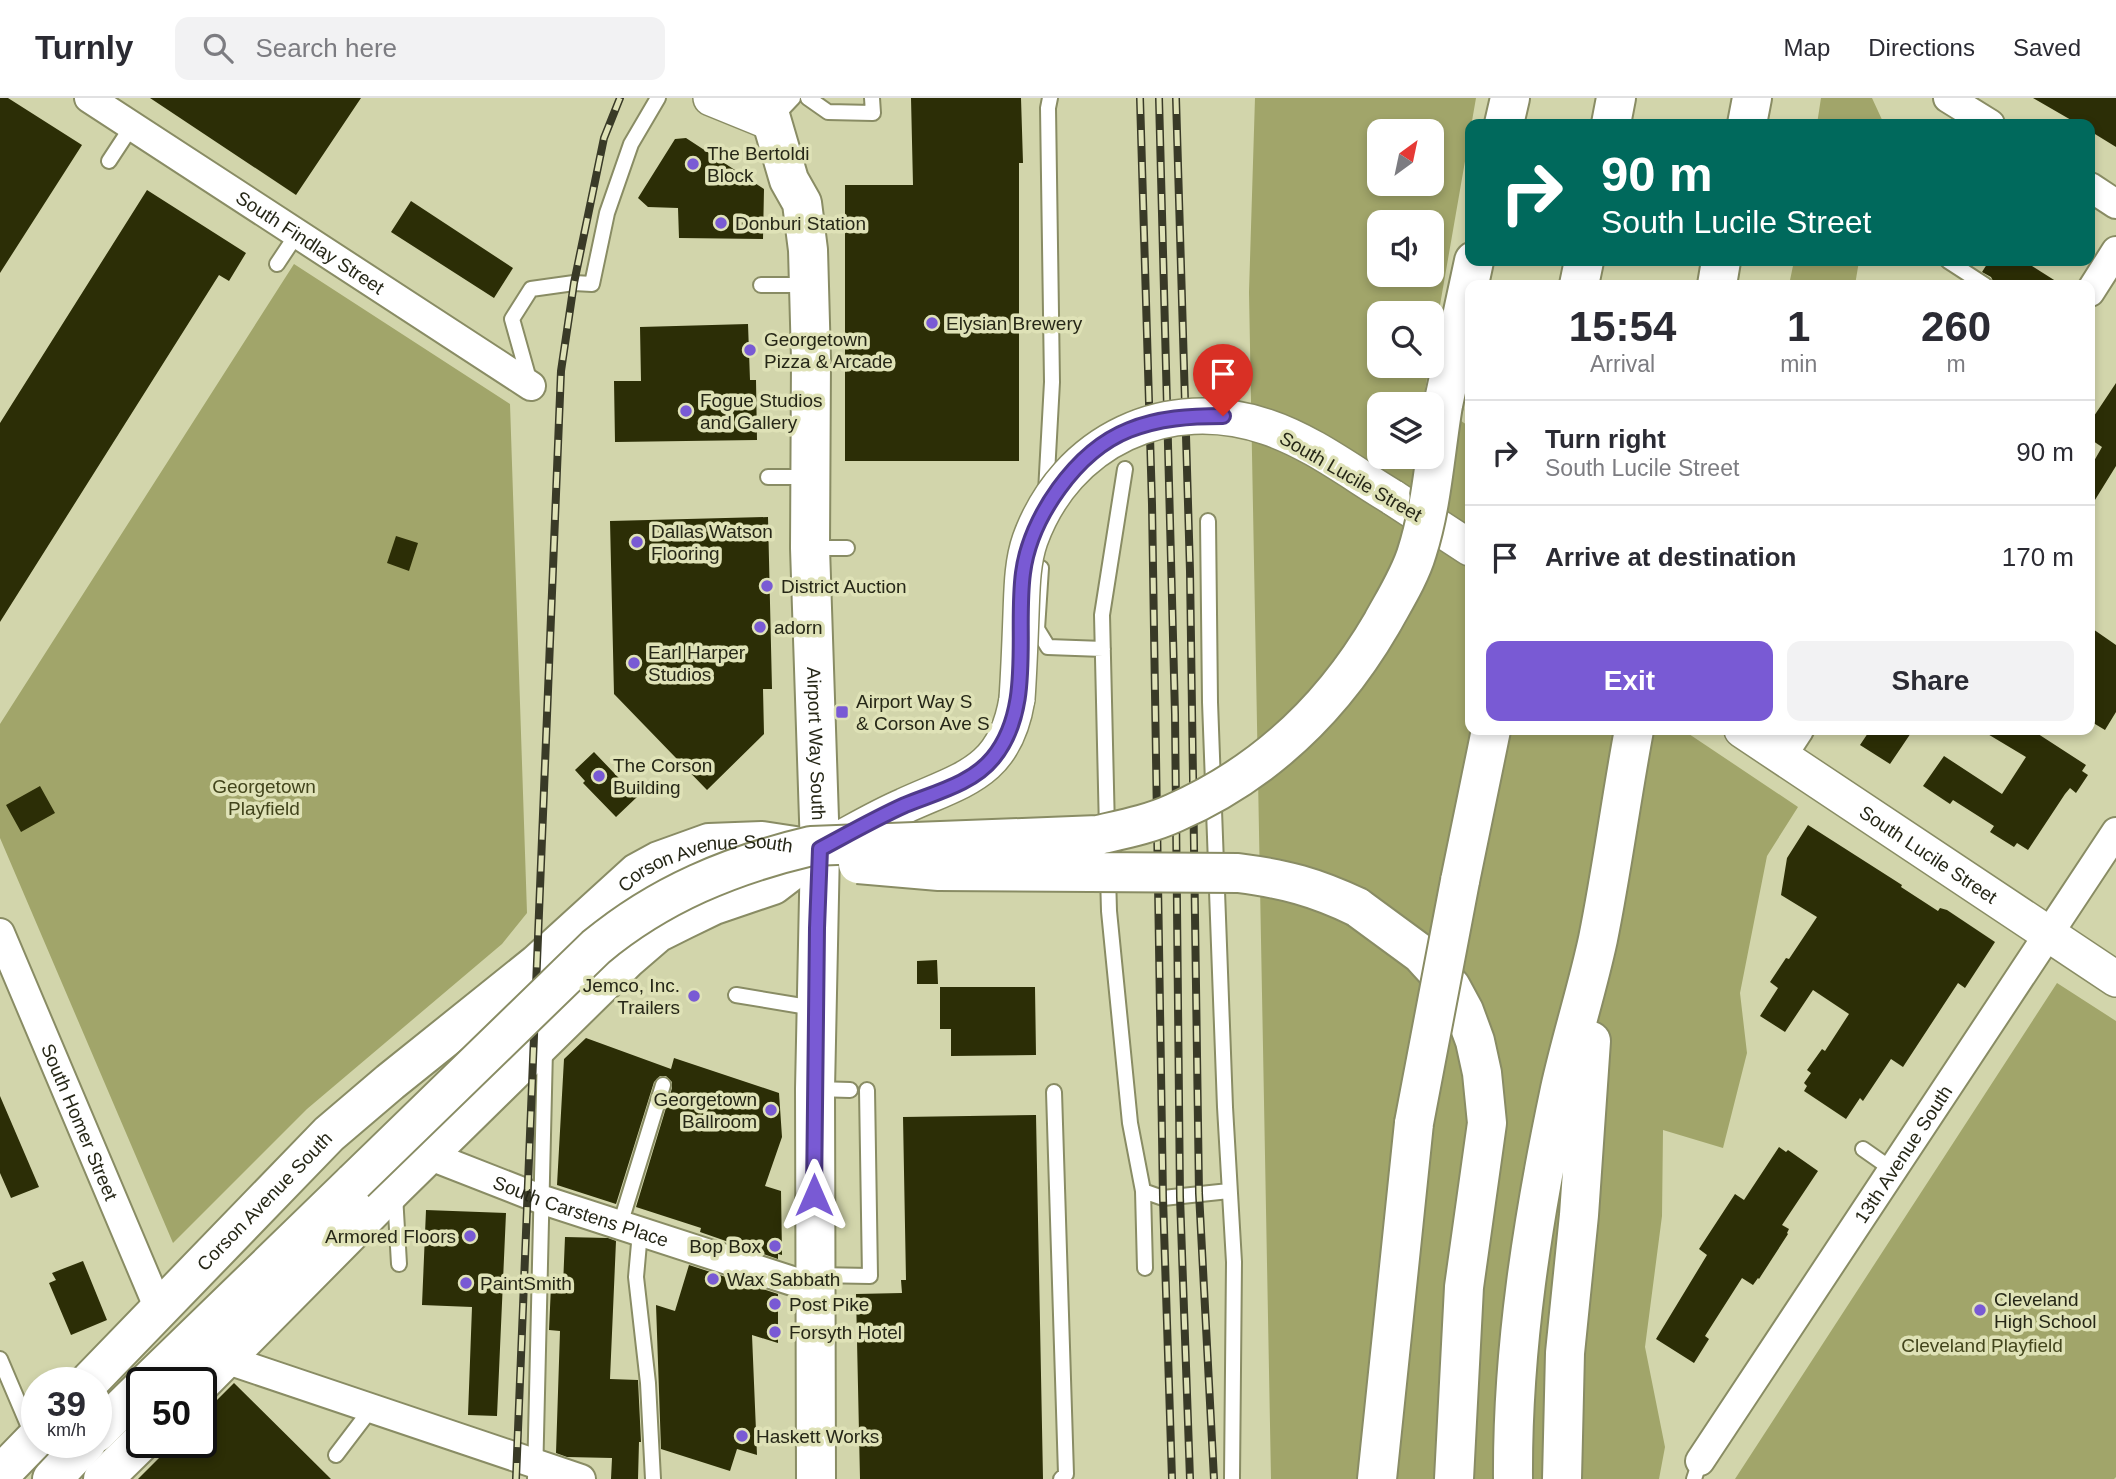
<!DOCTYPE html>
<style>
body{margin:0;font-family:Helvetica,sans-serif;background:#f2f2f3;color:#2b2b33;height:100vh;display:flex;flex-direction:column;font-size:26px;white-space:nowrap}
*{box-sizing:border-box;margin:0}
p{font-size:23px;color:#7c7c81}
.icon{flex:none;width:38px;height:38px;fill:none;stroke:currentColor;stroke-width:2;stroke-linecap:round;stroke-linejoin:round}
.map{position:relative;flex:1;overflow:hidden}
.sheet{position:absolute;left:1465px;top:182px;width:630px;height:455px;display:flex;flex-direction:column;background:#fff;border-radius:14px;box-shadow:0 4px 10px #0003}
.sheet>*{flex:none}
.hud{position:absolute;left:1465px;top:21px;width:630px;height:147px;border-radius:14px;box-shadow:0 4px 10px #0003;background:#00695c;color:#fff;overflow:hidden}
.needle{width:46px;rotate:33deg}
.buttons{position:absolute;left:1367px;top:21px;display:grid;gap:14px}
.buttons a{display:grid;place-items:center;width:77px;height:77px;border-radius:14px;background:#fff;box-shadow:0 4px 10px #0003;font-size:35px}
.speed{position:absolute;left:21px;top:1269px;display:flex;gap:14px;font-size:35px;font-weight:700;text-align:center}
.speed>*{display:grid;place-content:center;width:91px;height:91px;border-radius:50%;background:#fff;box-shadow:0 4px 10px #0003;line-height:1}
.speed small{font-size:18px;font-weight:400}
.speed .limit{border:4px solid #111;border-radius:10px;background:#fff;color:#111}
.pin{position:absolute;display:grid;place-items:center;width:60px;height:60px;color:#fff;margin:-72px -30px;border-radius:50% 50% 50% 0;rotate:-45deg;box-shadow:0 0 7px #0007}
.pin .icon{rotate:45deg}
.me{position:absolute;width:77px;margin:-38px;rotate:0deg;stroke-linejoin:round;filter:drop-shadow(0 0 5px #0008)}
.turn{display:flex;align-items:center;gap:24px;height:147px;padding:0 21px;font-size:32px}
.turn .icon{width:91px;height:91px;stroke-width:2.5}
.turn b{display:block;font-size:49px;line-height:60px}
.eta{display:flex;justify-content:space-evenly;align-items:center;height:119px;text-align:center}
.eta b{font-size:42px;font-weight:600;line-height:49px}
.primary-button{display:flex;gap:14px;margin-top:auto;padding:14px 21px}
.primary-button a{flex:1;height:80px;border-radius:14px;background:#795ad4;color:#fff;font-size:28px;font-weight:600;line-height:80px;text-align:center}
.primary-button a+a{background:#f2f2f3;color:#2b2b33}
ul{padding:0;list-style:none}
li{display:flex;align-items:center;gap:21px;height:105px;padding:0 21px;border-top:2px solid #e1e1e2}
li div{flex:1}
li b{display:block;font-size:26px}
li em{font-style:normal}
header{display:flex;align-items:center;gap:42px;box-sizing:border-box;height:98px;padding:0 35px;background:#fff;border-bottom:2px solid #e1e1e2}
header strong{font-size:33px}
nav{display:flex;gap:38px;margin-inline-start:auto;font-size:24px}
.search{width:490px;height:63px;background:#f2f2f3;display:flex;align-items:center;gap:18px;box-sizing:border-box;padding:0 24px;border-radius:14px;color:#7c7c81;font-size:26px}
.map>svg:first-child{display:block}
</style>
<header>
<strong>Turnly</strong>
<div class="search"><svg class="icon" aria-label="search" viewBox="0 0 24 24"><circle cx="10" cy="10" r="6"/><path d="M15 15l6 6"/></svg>Search here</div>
<nav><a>Map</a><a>Directions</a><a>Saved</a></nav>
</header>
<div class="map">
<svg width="2116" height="1381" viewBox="0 0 2116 1381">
<rect width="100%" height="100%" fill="#d2d5ab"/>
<path fill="#a1a56a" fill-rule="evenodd" d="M 1255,0 L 1476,0 L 1432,253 L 1432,215 L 1379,215 L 1379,268 L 1429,268 L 1424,298 L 1470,329 L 1470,632 L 1683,632 L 1798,709 L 1767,758 L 1740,895 L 1747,955 L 1723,1050 L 1663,1032 L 1662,1118 L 1645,1249 L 1665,1349 L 1659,1381 L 1271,1381 L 1249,194 ZM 1379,33 L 1432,33 L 1432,86 L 1379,86 ZM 1379,124 L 1432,124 L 1432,177 L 1379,177 ZM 1379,306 L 1432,306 L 1432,359 L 1379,359 Z
M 1821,0 L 1872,0 L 1884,26 L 1817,26 Z
M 1794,163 L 1859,163 L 1855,187 L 1789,187 Z
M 294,166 L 510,306 L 527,815 L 502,846 L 307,1011 L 173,1145 L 0,740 L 0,626 Z
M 2057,885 L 2116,923 L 2116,1379 L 2114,1381 L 1735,1381 Z"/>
<path fill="#2c2e06" d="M 0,0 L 8,0 L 82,47 L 0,175 Z
M 150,0 L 361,0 L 296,97 Z
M 911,0 L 1021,0 L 1023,65 L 1019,65 L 1019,363 L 845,363 L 845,87 L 913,87 Z
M 2033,0 L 2116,0 L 2116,49 L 2090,33 L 2090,26 L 2078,26 Z
M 686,40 L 764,91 L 763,141 L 679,140 L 678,110 L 648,109 L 638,100 L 675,41 Z
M 147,92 L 246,155 L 229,183 L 219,177 L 0,524 L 0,325 Z
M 411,103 L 513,170 L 494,200 L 391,134 Z
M 1989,163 L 2024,163 L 2062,187 L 1995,187 L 1991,179 L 1982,174 Z
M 748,226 L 750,282 L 756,282 L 757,342 L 615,344 L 614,283 L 641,283 L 640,229 Z
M 2116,285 L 2116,368 L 2090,410 L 2090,370 L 2102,349 L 2090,341 L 2090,324 Z
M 768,419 L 772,591 L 763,591 L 764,636 L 707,692 L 614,596 L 610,423 Z
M 396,438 L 418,445 L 409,473 L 387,465 Z
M 2090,529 L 2116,547 L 2116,614 L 2105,632 L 2090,623 Z
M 1870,632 L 1913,632 L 1890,666 L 1860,647 Z
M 1981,632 L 2032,632 L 2086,667 L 2082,673 L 2088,677 L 2076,695 L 2070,690 L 2065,696 L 2028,752 L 2017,745 L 2014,749 L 1990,734 L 1994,728 L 1953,702 L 1950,706 L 1923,688 L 1944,658 L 2002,696 L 2026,659 Z
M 594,654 L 637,699 L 616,719 L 583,685 L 585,683 L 575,672 Z
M 40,688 L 55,715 L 21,734 L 6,707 Z
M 1808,727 L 1902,787 L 1901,789 L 1938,813 L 1940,810 L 1947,812 L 1995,844 L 1965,890 L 1958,885 L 1903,969 L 1891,961 L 1863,1003 L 1860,1000 L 1846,1021 L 1804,993 L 1807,988 L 1804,985 L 1811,975 L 1807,972 L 1822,951 L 1825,953 L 1849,916 L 1813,892 L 1785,934 L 1760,918 L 1778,890 L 1770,884 L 1786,860 L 1789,861 L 1817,819 L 1781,797 L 1787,760 Z
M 937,862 L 938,886 L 917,886 L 917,863 Z
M 940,889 L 1035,889 L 1036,957 L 951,958 L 951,931 L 940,931 Z
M 586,940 L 671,971 L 674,960 L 779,995 L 782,1039 L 765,1088 L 781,1093 L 782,1157 L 778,1156 L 778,1161 L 700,1134 L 701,1130 L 636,1109 L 672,990 L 672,984 L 666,978 L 660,978 L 654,984 L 616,1106 L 557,1087 L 564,961 Z
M 0,998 L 39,1089 L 11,1100 L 0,1075 Z
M 1036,1017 L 1043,1381 L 860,1381 L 856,1196 L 902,1195 L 901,1182 L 906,1182 L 903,1019 Z
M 1779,1049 L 1786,1054 L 1788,1052 L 1818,1073 L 1782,1127 L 1789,1131 L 1787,1135 L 1788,1136 L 1759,1181 L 1758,1180 L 1753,1187 L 1742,1180 L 1705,1238 L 1709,1241 L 1694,1265 L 1656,1241 L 1707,1157 L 1699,1151 L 1735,1096 L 1744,1102 Z
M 426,1112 L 506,1115 L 497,1318 L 468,1317 L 472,1209 L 422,1207 Z
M 565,1139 L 608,1140 L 616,1143 L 610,1281 L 638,1282 L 641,1344 L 639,1344 L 638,1381 L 611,1381 L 612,1360 L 567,1359 L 556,1355 L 560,1233 L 549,1232 L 551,1188 L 563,1188 Z
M 83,1163 L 107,1222 L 71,1237 L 49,1185 L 56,1182 L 52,1175 Z
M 689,1167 L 778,1196 L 778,1245 L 752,1237 L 757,1357 L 737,1351 L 730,1373 L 661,1351 L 656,1207 L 675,1213 Z
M 234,1285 L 331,1381 L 138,1381 L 175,1344 L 201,1344 L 201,1318 Z"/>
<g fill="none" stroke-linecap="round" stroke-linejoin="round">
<defs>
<path id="service" d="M 808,0 L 828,14 L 873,15 L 872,0
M 774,20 L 793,0
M 109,63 L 132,28
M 1948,163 L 1985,187
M 277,166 L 297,136
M 761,187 L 808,187
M 530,285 L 512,221 L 531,191 L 574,185 L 592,186 L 607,115 L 631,46 L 658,0
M 768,379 L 809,379
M 1046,394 L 1052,284 L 1048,10 L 1050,0
M 1208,423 L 1210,604 L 1225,1009 L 1234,1164 L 1232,1381
M 811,450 L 847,450
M 1041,470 L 1037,531 L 1048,549 L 1103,551
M 1107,732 L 1102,517 L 1125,371
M 1108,777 L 1109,813 L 1130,1025 L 1143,1093 L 1145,1170
M 736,897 L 814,910
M 816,991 L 850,992
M 1054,994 L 1066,1376 L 1061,1381
M 1863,1051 L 1893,1072
M 1143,1093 L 1163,1100 L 1229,1093
M 395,1097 L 399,1166
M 620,1127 L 663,987
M 640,1134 L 636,1179 L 648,1285 L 653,1381
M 815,1177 L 870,1178 L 867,992
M 0,1261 L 34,1341
M 336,1357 L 371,1311
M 535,1381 L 545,951
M 1694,1381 L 1700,1363"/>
<g id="minor">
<path id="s1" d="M 89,0 L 531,288"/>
<path d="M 1948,0 L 1990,26"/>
<path d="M 2090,89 L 2116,106"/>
<path d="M 2090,194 L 2116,153"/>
<path d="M 1782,658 L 1799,632"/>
<path id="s2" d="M 0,835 L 159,1211"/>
<path id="s3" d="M 428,1057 L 543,1102 L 814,1190"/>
<path d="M 225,1261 L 581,1381"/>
<path id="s4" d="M 1700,1363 L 2116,734"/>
</g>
<g id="tertiary">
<path d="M 711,0 L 770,24"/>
<path d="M 1392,399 L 1470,450"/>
<path id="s5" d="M 1742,632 L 2116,881"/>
<path d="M 823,750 C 850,736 876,720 904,708 C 963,681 1005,675 1017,601"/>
</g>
<g id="secondary">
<path id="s6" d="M 765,0 L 789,82 L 802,105 L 808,152 L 811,261 L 810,450 L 820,751 L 815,991 L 816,1381"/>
<path id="s7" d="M 89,1284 L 329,1036 L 390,984 L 537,866 L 637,775 L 659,763 L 709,745 L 762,743 L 808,750"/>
<path d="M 201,1285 L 395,1089 L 628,860 L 657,835 L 683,822 L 714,807 L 773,787 L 820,751"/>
<path d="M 0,1377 L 37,1339"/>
<path d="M 103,1381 L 142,1343"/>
</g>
<path id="motorway" d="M 1504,26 L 1510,0
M 1611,26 L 1616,0
M 1747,26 L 1752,0
M 1579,187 L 1584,163
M 1717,187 L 1721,163
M 1443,307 L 1474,163
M 1460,783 L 1491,632
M 1357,809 L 1421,856 L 1451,889 L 1464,913 L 1475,943 L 1482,975 L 1487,1025 L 1464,1189 L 1454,1381
M 148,1284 L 354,1084
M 96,1335 L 142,1290
M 52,1381 L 87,1344
M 1377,1381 L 1414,1025
M 1513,1381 C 1512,1250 1533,1119 1560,991 C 1571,941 1587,892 1598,841 C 1612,772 1621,701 1634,632
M 1562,1381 L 1565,1255 L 1579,1117 L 1591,943"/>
</defs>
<use href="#service" stroke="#898c64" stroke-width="18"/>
<use href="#minor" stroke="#898c64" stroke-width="32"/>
<use href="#tertiary" stroke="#898c64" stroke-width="38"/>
<use href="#secondary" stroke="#898c64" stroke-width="42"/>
<use href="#motorway" stroke="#898c64" stroke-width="42"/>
<use href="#service" stroke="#fff" stroke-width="14"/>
<use href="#minor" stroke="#fff" stroke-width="28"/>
<use href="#tertiary" stroke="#fff" stroke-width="35"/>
<use href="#secondary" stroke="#fff" stroke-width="38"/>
<use href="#motorway" stroke="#fff" stroke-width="38"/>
<defs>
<path id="rail" d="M 1140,0 L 1152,406 L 1163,1100 L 1172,1381
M 1159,0 L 1175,616 L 1180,1099 L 1190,1381
M 1176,0 L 1190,473 L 1199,1095 L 1214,1381
M 516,1381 L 561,273 L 574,185 L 604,40 L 620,0"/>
</defs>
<use href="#rail" stroke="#393a27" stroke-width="8"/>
<use href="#rail" stroke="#dfe2b7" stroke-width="5" stroke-dasharray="16" stroke-linecap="butt"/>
<defs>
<path id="tertiary-bridge" d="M 1017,601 C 1019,572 1020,544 1021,516 C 1022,491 1022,465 1030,442 C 1066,342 1168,295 1267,329 C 1312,344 1352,375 1392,399"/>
<path id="motorway-bridge" d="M 858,766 L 939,773 L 1238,775 C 1285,781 1315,789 1357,809
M 1414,1025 L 1460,783
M 354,1084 L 596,849 C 660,796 731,767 811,748 L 1098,737 C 1124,731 1150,726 1174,715 C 1265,675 1332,611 1382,525 C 1394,503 1410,478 1417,454 C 1432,407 1435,355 1443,307"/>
</defs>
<use href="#tertiary-bridge" stroke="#898c64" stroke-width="38" stroke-linecap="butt"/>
<use href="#motorway-bridge" stroke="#898c64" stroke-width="42" stroke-linecap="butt"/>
<use href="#tertiary-bridge" stroke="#fff" stroke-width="35"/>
<use href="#motorway-bridge" stroke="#fff" stroke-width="38"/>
</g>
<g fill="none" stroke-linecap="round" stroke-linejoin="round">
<defs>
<path id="route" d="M 814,1097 L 817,830 L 820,751 C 848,736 876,720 905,707 C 934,695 972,686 993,660 C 1034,610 1015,535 1023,475 C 1030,420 1076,353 1129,332 C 1159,320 1190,318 1223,318"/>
</defs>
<use href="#route" stroke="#4f3a8a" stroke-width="18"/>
<use href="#route" stroke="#795ad4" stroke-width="12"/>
</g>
<g fill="#795ad4" stroke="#dfe2b7" stroke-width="2.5">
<circle cx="693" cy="66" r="7"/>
<circle cx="721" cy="125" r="7"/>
<circle cx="932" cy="225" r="7"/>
<circle cx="750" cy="252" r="7"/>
<circle cx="686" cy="313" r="7"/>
<circle cx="637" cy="444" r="7"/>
<circle cx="767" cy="488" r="7"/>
<circle cx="760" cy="529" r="7"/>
<circle cx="634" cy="565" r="7"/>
<rect x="835" y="607" width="14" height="14" rx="3.5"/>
<circle cx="599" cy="678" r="7"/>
<circle cx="694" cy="898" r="7"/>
<circle cx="771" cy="1012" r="7"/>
<circle cx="470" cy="1138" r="7"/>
<circle cx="775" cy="1148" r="7"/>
<circle cx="713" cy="1181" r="7"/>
<circle cx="466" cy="1185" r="7"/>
<circle cx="775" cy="1206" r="7"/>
<circle cx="1980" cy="1212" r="7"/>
<circle cx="775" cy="1234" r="7"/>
<circle cx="742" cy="1338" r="7"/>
</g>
<g text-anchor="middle" stroke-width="7" stroke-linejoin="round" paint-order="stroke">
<g font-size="19" fill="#262717" stroke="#dfe2b7" text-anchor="start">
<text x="707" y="62">The Bertoldi<tspan x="707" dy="22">Block</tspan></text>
<text x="735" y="132">Donburi Station</text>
<text x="946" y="232">Elysian Brewery</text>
<text x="764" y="248">Georgetown<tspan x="764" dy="22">Pizza &amp; Arcade</tspan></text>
<text x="700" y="309">Fogue Studios<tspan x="700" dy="22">and Gallery</tspan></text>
<text x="651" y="440">Dallas Watson<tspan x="651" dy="22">Flooring</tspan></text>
<text x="781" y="495">District Auction</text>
<text x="774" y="536">adorn</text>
<text x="648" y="561">Earl Harper<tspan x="648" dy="22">Studios</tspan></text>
<text x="856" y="610">Airport Way S<tspan x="856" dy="22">&amp; Corson Ave S</tspan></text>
<text x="613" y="674">The Corson<tspan x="613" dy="22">Building</tspan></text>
<text x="680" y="894" text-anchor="end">Jemco, Inc.<tspan x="680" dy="22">Trailers</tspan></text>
<text x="757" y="1008" text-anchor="end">Georgetown<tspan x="757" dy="22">Ballroom</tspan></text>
<text x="456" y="1145" text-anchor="end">Armored Floors</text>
<text x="761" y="1155" text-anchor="end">Bop Box</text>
<text x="727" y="1188">Wax Sabbath</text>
<text x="480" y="1192">PaintSmith</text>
<text x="1994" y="1208">Cleveland<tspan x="1994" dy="22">High School</tspan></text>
<text x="789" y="1213">Post Pike</text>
<text x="789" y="1241">Forsyth Hotel</text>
<text x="756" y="1345">Haskett Works</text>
</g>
<g font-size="19" fill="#262717" stroke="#dfe2b7">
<text dy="7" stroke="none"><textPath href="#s1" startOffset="264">South Findlay Street</textPath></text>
<text transform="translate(1351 378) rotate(30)" y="7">South Lucile Street</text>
<text dy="7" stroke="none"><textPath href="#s6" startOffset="653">Airport Way South</textPath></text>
<text dy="7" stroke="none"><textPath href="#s5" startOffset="224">South Lucile Street</textPath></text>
<text dy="7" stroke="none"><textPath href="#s7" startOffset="819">Corson Avenue South</textPath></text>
<text dy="7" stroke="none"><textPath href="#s2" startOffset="205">South Homer Street</textPath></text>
<text dy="7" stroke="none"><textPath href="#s4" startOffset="368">13th Avenue South</textPath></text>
<text dy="7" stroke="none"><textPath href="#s7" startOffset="252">Corson Avenue South</textPath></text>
<text dy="7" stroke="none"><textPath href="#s3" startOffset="163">South Carstens Place</textPath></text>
</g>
<g font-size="19" fill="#42441b" stroke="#dfe2b7">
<text x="264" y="695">Georgetown<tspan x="264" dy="22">Playfield</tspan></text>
<text x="1982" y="1254">Cleveland Playfield</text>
</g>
</g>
</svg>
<div class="buttons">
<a><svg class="needle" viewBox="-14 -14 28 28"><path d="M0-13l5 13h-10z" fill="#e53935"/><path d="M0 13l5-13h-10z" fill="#7c7c81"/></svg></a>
<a><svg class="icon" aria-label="sound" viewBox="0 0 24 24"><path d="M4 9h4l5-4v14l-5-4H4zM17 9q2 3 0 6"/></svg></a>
<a><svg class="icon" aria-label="search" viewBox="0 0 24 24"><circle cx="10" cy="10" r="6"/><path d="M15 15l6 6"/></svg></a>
<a><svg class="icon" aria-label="layers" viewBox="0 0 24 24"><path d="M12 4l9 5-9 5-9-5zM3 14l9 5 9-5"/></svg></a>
</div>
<div class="speed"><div>39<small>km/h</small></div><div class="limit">50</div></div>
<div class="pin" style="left:1223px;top:318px;background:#d93025"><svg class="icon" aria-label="arrive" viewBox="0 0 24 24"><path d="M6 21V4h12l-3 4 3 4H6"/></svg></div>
<svg class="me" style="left:814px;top:1097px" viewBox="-20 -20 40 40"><path d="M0-17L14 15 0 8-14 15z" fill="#795ad4" stroke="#fff" stroke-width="4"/></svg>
<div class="hud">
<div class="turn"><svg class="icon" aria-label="right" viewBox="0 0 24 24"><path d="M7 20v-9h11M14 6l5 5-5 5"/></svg><div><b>90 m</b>South Lucile Street</div></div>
</div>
<section class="sheet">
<div class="eta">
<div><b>15:54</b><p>Arrival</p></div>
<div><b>1</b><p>min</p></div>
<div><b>260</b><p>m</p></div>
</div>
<ul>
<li><svg class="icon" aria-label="right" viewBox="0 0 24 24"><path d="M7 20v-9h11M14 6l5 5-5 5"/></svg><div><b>Turn right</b><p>South Lucile Street</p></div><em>90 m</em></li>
<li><svg class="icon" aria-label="arrive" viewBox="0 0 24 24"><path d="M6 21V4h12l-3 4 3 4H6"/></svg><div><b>Arrive at destination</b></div><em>170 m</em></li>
</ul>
<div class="primary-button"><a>Exit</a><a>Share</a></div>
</section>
</div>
